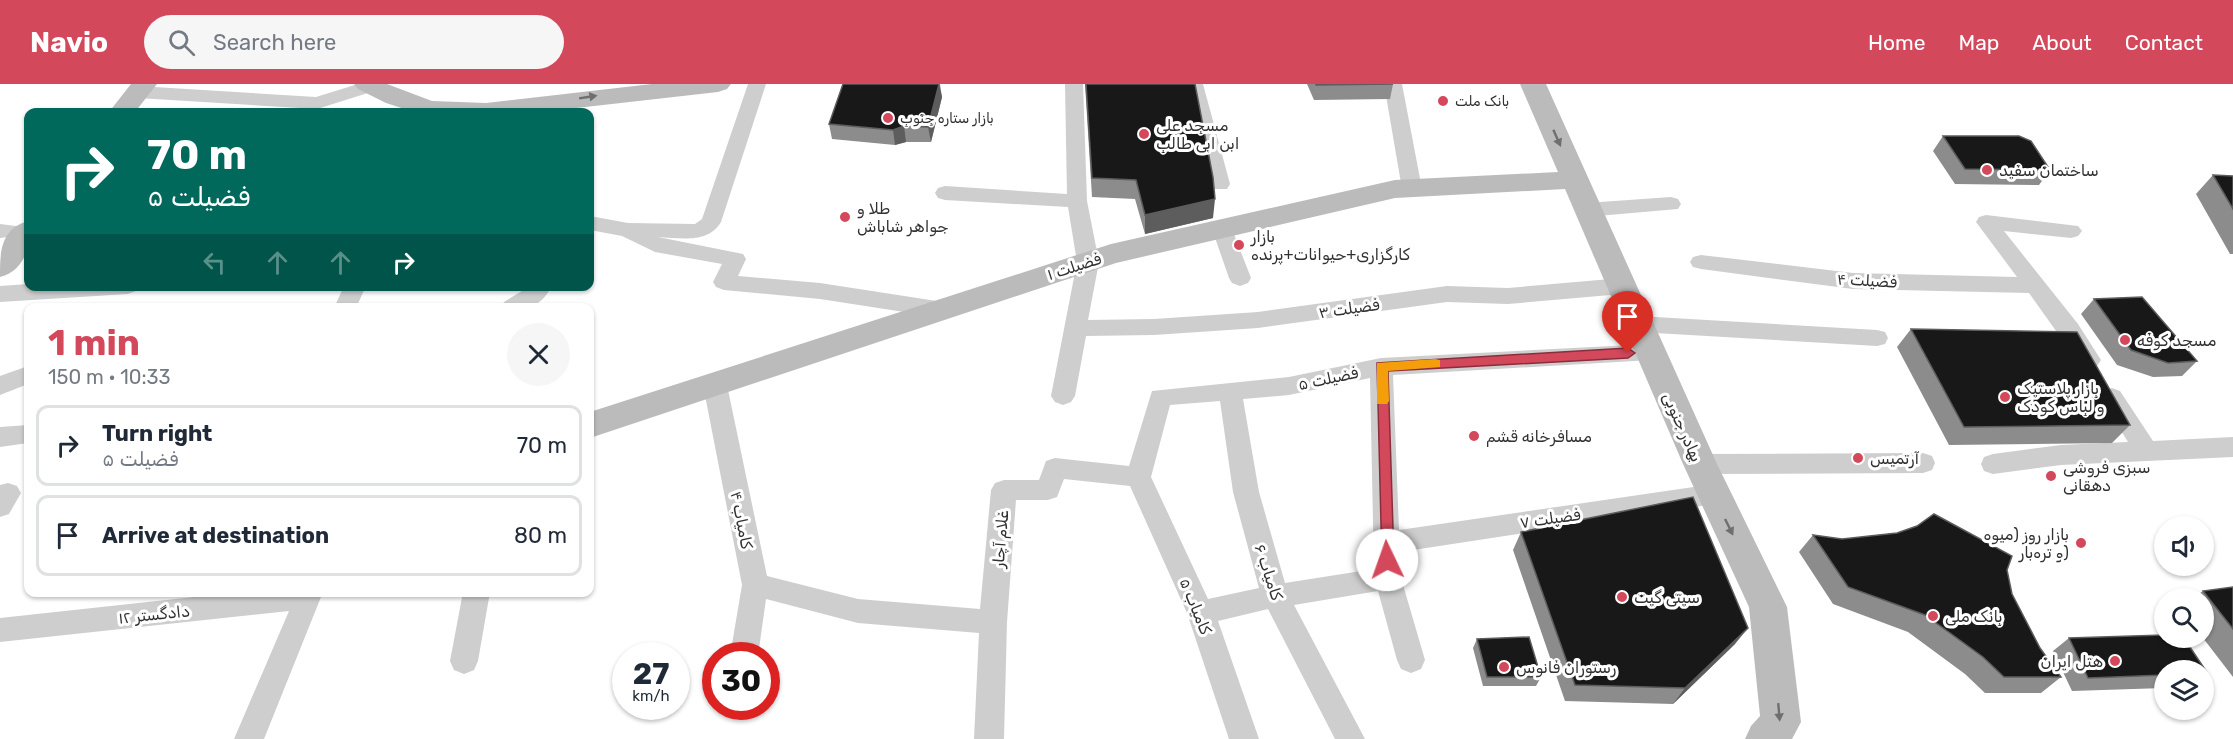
<!DOCTYPE html>
<meta charset="utf-8">
<style>
body{margin:0;font-family:Rubik,"Noto Naskh Arabic",sans-serif;background:#f6f6f7;color:#1f2937;height:100vh;display:flex;flex-direction:column;font-size:22px;white-space:nowrap}
*{box-sizing:border-box;margin:0}
p{font-size:20px;color:#747a83}
.icon{flex:none;width:33px;height:33px;fill:none;stroke:currentColor;stroke-width:2;stroke-linecap:round;stroke-linejoin:round}
.map{position:relative;flex:1;overflow:hidden}
.drawer{position:absolute;left:24px;top:219px;width:570px;height:294px;display:flex;flex-direction:column;background:#fff;border-radius:12px;box-shadow:0 2px 4px #0004}
.drawer>*{flex:none}
.top-card{position:absolute;left:24px;top:24px;width:570px;height:183px;border-radius:12px;box-shadow:0 2px 4px #0004;background:#00695c;color:#fff;overflow:hidden}
.tools{position:absolute;left:2154px;top:432px;display:grid;gap:12px}
.tools a{display:grid;place-items:center;width:60px;height:60px;border-radius:50%;background:#fff;box-shadow:0 2px 4px #0004;font-size:30px}
.speed{position:absolute;left:612px;top:558px;display:flex;gap:12px;font-size:30px;font-weight:700;text-align:center}
.speed>*{display:grid;place-content:center;width:78px;height:78px;border-radius:50%;background:#fff;box-shadow:0 2px 4px #0004;line-height:1}
.speed small{font-size:15px;font-weight:400}
.speed .limit{border:9px solid #d22;background:#fff;color:#111}
.pin{position:absolute;display:grid;place-items:center;width:51px;height:51px;color:#fff;margin:-62px -26px;border-radius:50% 50% 50% 0;rotate:-45deg;box-shadow:0 0 6px #0007}
.pin .icon{rotate:45deg}
.me{position:absolute;width:66px;margin:-33px;rotate:357deg;stroke-linejoin:round;filter:drop-shadow(0 0 4px #0008)}
.turn{display:flex;align-items:center;gap:21px;height:126px;padding:0 24px;font-size:27px}
.turn .icon{width:78px;height:78px;stroke-width:2.5}
.turn b{display:block;font-size:42px;line-height:51px}
.lanes{display:flex;align-items:center;height:57px;padding:0 24px;background:#0003;justify-content:center;gap:30px;direction:ltr}
.lanes .off{opacity:.35}
.round{display:grid;place-items:center;flex:none;width:63px;height:63px;border-radius:32px;background:#f6f6f7}
.summary{display:flex;align-items:center;justify-content:space-between;height:102px;padding:0 24px}
h1{font-size:36px;font-weight:700;line-height:45px;color:#d3485b}
ul{padding:0;list-style:none}
li{display:flex;align-items:center;gap:18px;height:81px;margin:0 12px 9px;padding:0 12px;border:3px solid #e0e1e3;border-radius:12px}
li div{flex:1}
li b{display:block;font-size:22px}
li em{font-style:normal}
header{display:flex;align-items:center;gap:36px;box-sizing:border-box;height:84px;padding:0 30px;background:#d3485b;color:#fff}
header strong{font-size:28px}
nav{display:flex;gap:33px;margin-inline-start:auto;font-size:21px}
.search{width:420px;height:54px;background:#f6f6f7;display:flex;align-items:center;gap:15px;box-sizing:border-box;padding:0 21px;border-radius:33px;color:#747a83;font-size:22px}
.map>svg:first-child{display:block}
</style>
<header>
<strong>Navio</strong>
<div class="search"><svg class="icon" aria-label="search" viewBox="0 0 24 24"><circle cx="10" cy="10" r="6"/><path d="M15 15l6 6"/></svg>Search here</div>
<nav><a>Home</a><a>Map</a><a>About</a><a>Contact</a></nav>
</header>
<div class="map">
<svg width="2233" height="655" viewBox="0 0 2233 655">
<rect width="100%" height="100%" fill="#fff"/>
<g fill="none" stroke-linecap="round" stroke-linejoin="round">
<path fill="#cecece" fill-rule="evenodd" d="M 358,0 L 371,0 L 373,4 L 371,8 L 317,25 L 138,14 L 129,8 L 138,2 L 316,13 Z
M 748,0 L 766,0 L 721,138 C 708,160 681,154 658,153 L 743,170 L 746,175 L 738,192 L 820,199 L 943,218 L 951,220 L 954,226 L 951,232 L 943,234 L 820,215 L 724,206 L 716,203 L 713,198 L 722,180 L 655,168 L 622,152 L 590,146 L 590,132 L 628,139 L 695,140 L 702,135 Z
M 1065,0 L 1083,0 L 1087,117 L 1099,178 L 1088,236 L 1154,235 L 1258,228 L 1447,202 L 1508,204 L 1622,194 L 1630,197 L 1633,202 L 1630,207 L 1622,210 L 1508,220 L 1447,218 L 1258,244 L 1154,251 L 1086,252 L 1075,312 L 1071,318 L 1063,321 L 1055,318 L 1051,312 L 1077,178 L 1068,123 L 945,116 L 938,114 L 935,109 L 938,104 L 945,102 L 1067,110 Z
M 1185,0 L 1203,0 L 1230,100 L 1227,105 L 1213,105 L 1210,100 Z
M 1384,0 L 1402,0 L 1422,105 L 1419,110 L 1405,110 L 1402,105 Z
M 1671,113 L 1678,115 L 1681,120 L 1678,125 L 1586,133 L 1579,131 L 1576,126 L 1579,121 L 1586,119 Z
M 1986,131 L 2078,142 L 2082,147 L 2078,152 L 2071,154 L 2004,147 L 2078,240 L 2101,276 L 2097,282 L 2089,285 L 2081,282 L 2029,209 L 1853,205 L 1701,185 L 1693,183 L 1690,178 L 1693,173 L 1701,171 L 1853,189 L 2017,193 L 1976,138 L 1979,133 Z
M 1222,138 L 1229,140 L 1232,145 L 1251,194 L 1248,199 L 1240,202 L 1232,199 L 1229,194 L 1212,145 L 1215,140 Z
M 0,140 L 16,142 L 20,147 L 16,152 L 0,154 Z
M 28,200 L 28,202 L 139,202 L 136,207 L 128,210 L 0,218 L 0,202 Z
M 344,202 L 366,202 L 356,224 L 334,224 Z
M 530,202 L 552,202 C 538,227 527,224 501,224 L 504,218 Z
M 1638,232 L 1877,246 L 1885,248 L 1888,254 L 1885,260 L 1877,262 L 1638,248 L 1630,246 L 1627,240 L 1630,234 Z
M 1651,260 L 1659,262 L 1663,268 L 1659,274 L 1651,276 L 1393,291 L 1399,446 L 1714,400 L 1723,403 L 1727,410 L 1723,417 L 1714,420 L 1400,468 L 1401,494 L 1425,576 L 1421,585 L 1411,589 L 1401,585 L 1397,576 L 1378,507 L 1294,521 L 1365,655 L 1335,655 L 1268,525 L 1218,537 L 1259,655 L 1229,655 L 1187,529 L 1130,402 L 1064,395 L 1057,413 L 1048,416 L 1016,416 L 1007,538 L 1004,655 L 974,655 L 979,549 L 858,539 L 766,515 L 758,572 L 730,572 L 742,501 L 703,301 L 707,295 L 715,292 L 723,295 L 727,301 L 767,492 L 858,515 L 980,525 L 991,406 L 995,399 L 1004,396 L 1039,396 L 1046,377 L 1055,374 L 1129,382 L 1152,307 L 1289,293 L 1381,274 ZM 1370,294 L 1374,485 L 1285,499 L 1259,408 L 1243,315 L 1289,311 ZM 1220,317 L 1233,408 L 1259,504 L 1208,515 L 1151,393 L 1170,321 Z
M 28,282 L 28,300 L 0,311 L 0,292 Z
M 2112,304 L 2120,307 L 2153,357 L 2233,353 L 2233,373 L 2061,381 L 1993,390 L 1984,387 L 1981,380 L 1984,373 L 1993,370 L 2061,361 L 2128,358 L 2100,313 L 2104,307 Z
M 28,341 L 28,359 L 0,363 L 0,343 Z
M 1923,369 L 1932,372 L 1935,379 L 1932,386 L 1923,389 L 1700,390 L 1691,387 L 1688,380 L 1691,373 L 1700,370 Z
M 8,399 L 17,402 L 21,409 L 9,430 L 0,433 L 0,401 Z
M 240,508 L 323,508 L 264,655 L 234,655 L 289,527 L 0,558 L 0,534 Z
M 463,508 L 490,508 L 478,577 L 474,586 L 464,590 L 454,586 L 450,577 Z"/>
<path fill="#bbb" fill-rule="evenodd" d="M 131,0 L 157,0 L 135,28 L 109,28 Z
M 354,0 L 387,0 L 432,17 L 486,19 L 652,0 L 731,0 L 727,5 L 718,8 L 541,28 L 414,28 L 386,19 L 358,5 Z
M 1520,0 L 1546,0 L 1717,380 L 1787,523 L 1801,638 L 1792,655 L 1745,655 L 1751,642 L 1760,632 L 1749,523 L 1683,380 L 1565,105 L 1395,114 L 1116,179 L 590,354 L 590,328 L 1111,160 L 1395,96 L 1558,88 Z
M 28,137 C 31,161 26,186 0,193 C 0,169 0,145 28,137 Z"/>
</g>
<path fill="#8c8c8c" d="M 843,0 L 940,0 L 942,13 L 931,58 L 906,58 L 895,61 L 832,55 L 829,40 Z
M 1085,0 L 1195,0 L 1213,134 L 1145,150 L 1135,115 L 1092,113 Z
M 1307,0 L 1393,0 L 1390,15 L 1314,16 Z
M 1943,52 L 2050,86 L 2039,101 L 1955,100 L 1933,67 Z
M 2213,91 L 2233,92 L 2233,170 L 2230,170 L 2196,110 Z
M 2094,215 L 2197,277 L 2182,292 L 2153,293 L 2117,281 L 2081,230 Z
M 1911,245 L 2130,341 L 2112,359 L 1949,361 L 1897,263 Z
M 1521,448 L 1735,560 L 1673,620 L 1565,617 L 1513,466 Z
M 1813,451 L 2007,486 L 2012,510 L 2040,564 L 2061,593 L 2041,609 L 1985,609 L 1965,590 L 1908,548 L 1833,520 L 1799,468 Z
M 2233,503 L 2233,593 L 2203,554 L 2204,514 L 2193,514 L 2203,507 Z
M 2164,551 L 2164,554 L 2184,554 L 2208,590 L 2204,593 L 2204,586 L 2164,586 L 2164,604 L 2072,607 L 2053,567 L 2069,554 Z
M 1477,555 L 1541,593 L 1536,602 L 1483,602 L 1473,564 Z"/>
<path fill="#5d5d5d" d="M 939,0 L 942,13 L 931,58 L 928,43 Z
M 904,42 L 906,58 L 895,61 L 893,46 Z
M 1215,115 L 1213,134 L 1145,150 L 1145,131 Z
M 1748,544 L 1735,560 L 1673,620 L 1685,604 Z"/>
<path fill="#181818" stroke="#5d5d5d" stroke-width="1.5" d="M 843,0 L 939,0 L 928,43 L 904,42 L 893,46 L 829,40 Z
M 1086,0 L 1195,0 L 1213,93 L 1215,115 L 1145,131 L 1136,96 L 1092,94 Z
M 1316,0 L 1393,0 L 1316,1 Z
M 1943,52 L 2019,52 L 2031,57 L 2050,86 L 1965,85 Z
M 2213,91 L 2233,92 L 2233,125 Z
M 2142,213 L 2197,277 L 2168,279 L 2131,266 L 2094,215 Z
M 1911,245 L 2077,248 L 2130,341 L 1964,343 Z
M 1693,413 L 1748,544 L 1685,604 L 1575,601 L 1521,448 Z
M 1934,430 L 2012,472 L 2007,486 L 2012,510 L 2040,564 L 2061,593 L 2004,593 L 1983,573 L 1925,531 L 1848,503 L 1813,451 L 1842,455 L 1897,449 L 1917,442 Z
M 2233,503 L 2233,545 L 2203,507 Z
M 2164,551 L 2164,554 L 2184,554 L 2208,590 L 2204,590 L 2204,586 L 2164,586 L 2164,591 L 2088,594 L 2069,554 Z
M 1529,553 L 1541,593 L 1487,593 L 1477,555 Z"/>
<defs><path id="oneway-solid" d="M-6-.8H1V-3.2L6.5 0L1 3.2V.8H-6Z" transform="scale(1.5)"/></defs>
<g fill="#6f6f6f">
<use href="#oneway-solid" transform="translate(588 13) rotate(-9)"/>
<use href="#oneway-solid" transform="translate(1557 54) rotate(66)"/>
<use href="#oneway-solid" transform="translate(1729 443) rotate(64)"/>
<use href="#oneway-solid" transform="translate(1779 628) rotate(85)"/>
</g>
<path fill="#d3485b" stroke="#892f3b" stroke-width="1.5" d="M 1628,264 L 1635,269 L 1628,274 L 1388,287 L 1394,476 L 1387,482 L 1382,481 L 1377,279 Z"/>
<path fill="#f59e0b" d="M 1435,275 L 1440,276 L 1440,283 L 1388,287 L 1389,317 L 1387,320 L 1377,320 L 1377,279 Z"/>
<g fill="#d3485b" stroke="#fff" stroke-width="2">
<circle cx="1443" cy="17" r="6"/>
<circle cx="888" cy="34" r="6"/>
<circle cx="1144" cy="50" r="6"/>
<circle cx="1987" cy="86" r="6"/>
<circle cx="845" cy="133" r="6"/>
<circle cx="1239" cy="161" r="6"/>
<circle cx="2125" cy="256" r="6"/>
<circle cx="2005" cy="313" r="6"/>
<circle cx="1474" cy="352" r="6"/>
<circle cx="1858" cy="374" r="6"/>
<circle cx="2051" cy="392" r="6"/>
<circle cx="2081" cy="459" r="6"/>
<circle cx="1622" cy="513" r="6"/>
<circle cx="1933" cy="532" r="6"/>
<circle cx="2115" cy="577" r="6"/>
<circle cx="1504" cy="583" r="6"/>
</g>
<g text-anchor="middle" stroke-width="6" stroke-linejoin="round" paint-order="stroke">
<g font-size="14" fill="#313131" stroke="#fff" text-anchor="start">
<text x="1455" y="22">بانک ملت</text>
<text x="900" y="39">بازار ستاره جنوب</text>
</g>
<g font-size="16" fill="#313131" stroke="#fff" text-anchor="start">
<text x="1156" y="47">مسجد علی<tspan x="1156" dy="18">ابن ابی طالب</tspan></text>
<text x="1999" y="92">ساختمان سفید</text>
<text x="857" y="130">طلا و<tspan x="857" dy="18">جواهر شاباش</tspan></text>
<text x="1251" y="158">بازار<tspan x="1251" dy="18">کارگزاری+حیوانات+پرنده</tspan></text>
<text x="2137" y="262">مسجد کوفه</text>
<text x="2017" y="310">بازار پلاستیک<tspan x="2017" dy="18">و لباس کودک</tspan></text>
<text x="1486" y="358">مسافرخانه قشم</text>
<text x="1870" y="380">آرتمیس</text>
<text x="2063" y="389">سبزی فروشی<tspan x="2063" dy="18">دهقانی</tspan></text>
<text x="2069" y="456" text-anchor="end">بازار روز (میوه<tspan x="2069" dy="18">و تره‌بار)</tspan></text>
<text x="1634" y="519">سیتی گیت</text>
<text x="1945" y="538">بانک ملی</text>
<text x="2103" y="583" text-anchor="end">هتل ایران</text>
<text x="1516" y="589">رستوران فانوس</text>
</g>
<g font-size="16" fill="#313131" stroke="#fff">
<text transform="translate(1074 182) rotate(-18)" y="6">فضیلت ۱</text>
<text transform="translate(1867 196) rotate(3)" y="6">فضیلت ۴</text>
<text transform="translate(1349 224) rotate(-8)" y="6">فضیلت ۳</text>
<text transform="translate(1328 294) rotate(-12)" y="6">فضیلت ۵</text>
<text transform="translate(1683 343) rotate(66)" y="6">بهادر جنوبی</text>
<text transform="translate(1550 434) rotate(-8)" y="6">فضیلت ۷</text>
<text transform="translate(742 436) rotate(79)" y="6">کامیاب ۴</text>
<text transform="translate(1000 455) rotate(-85)" y="6">غلام آچار</text>
<text transform="translate(1269 488) rotate(72)" y="6">کامیاب ۶</text>
<text transform="translate(1196 522) rotate(68)" y="6">کامیاب ۵</text>
<text transform="translate(154 530) rotate(-6)" y="6">دادگستر ۱۲</text>
</g>
</g>
</svg>
<div class="tools">
<a><svg class="icon" aria-label="sound" viewBox="0 0 24 24"><path d="M4 9h4l5-4v14l-5-4H4zM17 9q2 3 0 6"/></svg></a>
<a><svg class="icon" aria-label="search" viewBox="0 0 24 24"><circle cx="10" cy="10" r="6"/><path d="M15 15l6 6"/></svg></a>
<a><svg class="icon" aria-label="layers" viewBox="0 0 24 24"><path d="M12 4l9 5-9 5-9-5zM3 14l9 5 9-5"/></svg></a>
</div>
<div class="speed"><div>27<small>km/h</small></div><div class="limit">30</div></div>
<div class="pin" style="left:1628px;top:269px;background:#d93025"><svg class="icon" aria-label="arrive" viewBox="0 0 24 24"><path d="M6 21V4h12l-3 4 3 4H6"/></svg></div>
<svg class="me" style="left:1387px;top:476px" viewBox="-20 -20 40 40"><circle r="19" fill="#fff"/><path d="M0-13L10 11 0 6-10 11z" fill="#d3485b"/></svg>
<div class="top-card">
<div class="turn"><svg class="icon" aria-label="right" viewBox="0 0 24 24"><path d="M7 20v-9h11M14 6l5 5-5 5"/></svg><div><b>70 m</b>فضیلت ۵</div></div>
<div class="lanes"><svg class="icon off" aria-label="left" viewBox="0 0 24 24"><path d="M17 20v-9H6M10 6l-5 5 5 5"/></svg><svg class="icon off" aria-label="ahead" viewBox="0 0 24 24"><path d="M12 20V5M6 11l6-6 6 6"/></svg><svg class="icon off" aria-label="ahead" viewBox="0 0 24 24"><path d="M12 20V5M6 11l6-6 6 6"/></svg><svg class="icon" aria-label="right" viewBox="0 0 24 24"><path d="M7 20v-9h11M14 6l5 5-5 5"/></svg></div>
</div>
<section class="drawer">
<div class="summary"><div><h1>1 min</h1><p>150 m · 10:33</p></div><a class="round"><svg class="icon" aria-label="close" viewBox="0 0 24 24"><path d="M6 6l12 12M18 6L6 18"/></svg></a></div>
<ul>
<li><svg class="icon" aria-label="right" viewBox="0 0 24 24"><path d="M7 20v-9h11M14 6l5 5-5 5"/></svg><div><b>Turn right</b><p>فضیلت ۵</p></div><em>70 m</em></li>
<li><svg class="icon" aria-label="arrive" viewBox="0 0 24 24"><path d="M6 21V4h12l-3 4 3 4H6"/></svg><div><b>Arrive at destination</b></div><em>80 m</em></li>
</ul>
</section>
</div>
